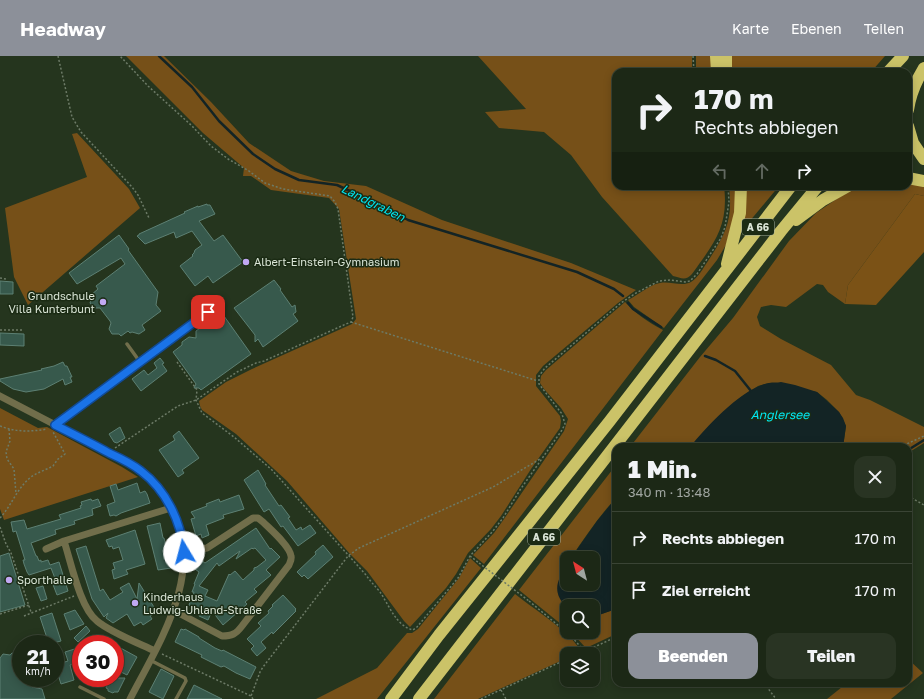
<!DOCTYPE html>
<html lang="de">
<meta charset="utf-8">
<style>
body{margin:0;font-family:"Golos Text",sans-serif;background:#293423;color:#f1f3f6;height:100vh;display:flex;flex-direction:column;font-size:15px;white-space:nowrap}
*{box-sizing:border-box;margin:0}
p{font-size:13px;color:#a0a6a1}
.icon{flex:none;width:22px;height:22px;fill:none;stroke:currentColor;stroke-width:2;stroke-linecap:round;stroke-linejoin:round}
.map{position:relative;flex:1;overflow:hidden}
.side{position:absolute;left:612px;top:387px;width:300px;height:244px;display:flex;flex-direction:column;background:#1c2816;border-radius:12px;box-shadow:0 2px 10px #0003,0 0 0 1px #3a4435}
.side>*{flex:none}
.hud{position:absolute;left:612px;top:12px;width:300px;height:122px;border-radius:12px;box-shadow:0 2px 10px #0003,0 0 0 1px #3a4435;background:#1c2816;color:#f1f3f6;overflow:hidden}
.needle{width:26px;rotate:324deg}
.tools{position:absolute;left:560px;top:495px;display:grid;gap:8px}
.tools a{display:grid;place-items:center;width:40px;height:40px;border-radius:8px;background:#1c2816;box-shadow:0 2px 10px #0003,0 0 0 1px #3a4435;font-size:20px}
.speed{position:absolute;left:12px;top:579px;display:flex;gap:8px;font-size:20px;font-weight:700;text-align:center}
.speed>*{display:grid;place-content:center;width:52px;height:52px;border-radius:50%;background:#1c2816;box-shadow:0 2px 10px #0003,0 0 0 1px #3a4435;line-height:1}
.speed small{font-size:10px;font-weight:400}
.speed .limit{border:6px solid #d22;background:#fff;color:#111}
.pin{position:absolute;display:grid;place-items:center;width:34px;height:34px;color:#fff;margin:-17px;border-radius:8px;box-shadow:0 2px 6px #0006}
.me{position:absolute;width:44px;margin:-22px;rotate:352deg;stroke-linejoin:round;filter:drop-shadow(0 0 3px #0008)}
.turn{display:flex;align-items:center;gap:14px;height:84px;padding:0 16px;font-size:18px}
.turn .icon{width:52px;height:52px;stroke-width:2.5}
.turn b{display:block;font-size:28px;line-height:34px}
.lanes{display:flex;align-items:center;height:38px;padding:0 16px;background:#0003;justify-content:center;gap:20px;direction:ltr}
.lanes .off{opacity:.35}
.round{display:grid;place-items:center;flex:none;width:42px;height:42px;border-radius:12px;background:#293423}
.summary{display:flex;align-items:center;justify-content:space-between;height:68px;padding:0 16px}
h1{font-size:24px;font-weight:800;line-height:30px}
.action{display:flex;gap:8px;margin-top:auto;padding:8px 16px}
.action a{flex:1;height:46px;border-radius:12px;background:#8c9099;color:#fff;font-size:16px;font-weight:800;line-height:46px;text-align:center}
.action a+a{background:#293423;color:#f1f3f6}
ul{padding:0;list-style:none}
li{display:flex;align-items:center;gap:12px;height:52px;padding:0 16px;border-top:1px solid #3a4435}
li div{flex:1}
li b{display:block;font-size:15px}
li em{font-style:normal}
header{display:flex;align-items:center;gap:24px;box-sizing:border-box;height:56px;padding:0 20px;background:#8c9099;color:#fff}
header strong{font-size:19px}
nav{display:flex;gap:22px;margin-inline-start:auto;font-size:14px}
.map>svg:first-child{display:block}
</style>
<header>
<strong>Headway</strong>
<nav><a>Karte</a><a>Ebenen</a><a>Teilen</a></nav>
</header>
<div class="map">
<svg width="924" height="643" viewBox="0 0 924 643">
<rect width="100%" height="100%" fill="#25351e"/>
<path fill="#765018" d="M 126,0 L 164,0 L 211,46 L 249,87 L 291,115 L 324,125 L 366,130 L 442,164 L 571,207 L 636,234 L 618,247 L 543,310 L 536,319 L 536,330 L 560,360 L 561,365 L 560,372 L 531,413 L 501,460 L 491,473 L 468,497 L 456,518 L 446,532 L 410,571 L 404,565 L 367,515 L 350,498 L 287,425 L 236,378 L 202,354 L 200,350 L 199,345 L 226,326 L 252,313 L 352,268 L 356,263 L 339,153 L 329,142 L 271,134 L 251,120 L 243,120 L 244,112 L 203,77 Z
M 478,0 L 692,0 L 692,16 L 616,16 L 616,130 L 724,130 C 729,171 714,187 692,218 C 686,225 681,222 673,220 L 602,141 L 571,99 L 544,76 L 499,72 L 485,56 L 526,53 Z
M 696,0 L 712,0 L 712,16 L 696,16 Z
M 77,77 L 129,133 L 140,152 L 28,249 L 14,221 L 5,152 L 87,121 L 72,78 Z
M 908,126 L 924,129 L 924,140 L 915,138 L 848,229 L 845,248 L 828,236 L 823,229 L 817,228 L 786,251 L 771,249 L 761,251 L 757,261 L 760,270 L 781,283 L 831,309 L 856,339 L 870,344 L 924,371 L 924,387 L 908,397 L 908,391 L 843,391 L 846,370 L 839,356 L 827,344 L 817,336 L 769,327 L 758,330 L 741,341 L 718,361 L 690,391 L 630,391 L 700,301 L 733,262 L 789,185 L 816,157 L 841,140 L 860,130 L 908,130 Z
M 729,130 L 738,130 L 738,145 L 726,189 L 717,204 L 664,272 L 634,251 L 628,244 C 638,239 649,229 660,227 C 670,225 682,231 691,226 C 699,221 703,212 708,205 C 726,177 733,164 729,130 Z
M 745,130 L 779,130 L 739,178 Z
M 625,246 C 636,258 648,266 663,274 L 484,508 L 473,499 L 494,477 L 504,463 L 564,375 L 568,363 L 561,352 L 544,333 L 540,327 L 541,320 L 546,314 Z
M 0,352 L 38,372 L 47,371 L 122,411 L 138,421 L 4,464 L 0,453 Z
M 616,409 L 616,442 C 599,460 585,481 571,502 L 567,502 L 567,509 L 563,516 L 566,551 L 567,552 L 567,573 L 519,534 Z
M 470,502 L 481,512 L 377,643 L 316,643 L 377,612 L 407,577 L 412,577 L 418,573 L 459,522 Z
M 515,538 C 533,552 553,565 570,581 C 574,585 577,590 582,595 L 575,598 L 567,598 L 567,602 L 478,643 L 434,643 Z
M 616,553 L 616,578 L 586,592 L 571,576 L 593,576 L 593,561 Z
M 908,603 L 923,617 L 891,643 L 827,643 L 847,627 L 908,627 Z"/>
<path fill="#7b5216" d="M 731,0 L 885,0 L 871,16 L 731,16 Z
M 915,138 L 924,140 L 924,196 L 876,249 L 845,248 L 848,229 Z"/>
<path fill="#132425" d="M 781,326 L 795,329 L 817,336 L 839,356 L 843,362 L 846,370 L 843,391 L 690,391 C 706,371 743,331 769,327 C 773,326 777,327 781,326 Z
M 616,442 L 616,553 L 593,561 L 593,550 L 567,550 L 567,552 C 552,536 556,526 567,509 L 567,528 L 593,528 L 593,502 L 571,502 L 597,465 Z"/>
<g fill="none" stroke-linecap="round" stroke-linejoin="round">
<path stroke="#132425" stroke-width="2.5" d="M 159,0 L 192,31 L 219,65 L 253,98 L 275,113 L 299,124 L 337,129 L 382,150 L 408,164 L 577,216 L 614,233 L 623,240
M 628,247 L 633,253 L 661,271
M 705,300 L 716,304 L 735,315 L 751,335
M 908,394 L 924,384"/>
</g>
<path fill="#37594c" stroke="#5d8073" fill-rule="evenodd" d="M 207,148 L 207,149 L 210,149 L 215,158 L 199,165 L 214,185 L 223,179 L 243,206 L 213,227 L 208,220 L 195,230 L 180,210 L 193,200 L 192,199 L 194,197 L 195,194 L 202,189 L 192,175 L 176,182 L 174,176 L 145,188 L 137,180 L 139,179 L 139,178 L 185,157 L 184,156 L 198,150 L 198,151 Z
M 119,179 L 129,193 L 128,194 L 158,236 L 156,249 L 161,255 L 142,269 L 145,274 L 139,278 L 132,276 L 130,277 L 128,275 L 121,280 L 119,278 L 112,278 L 109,273 L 111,267 L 110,265 L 100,252 L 94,252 L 90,247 L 92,241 L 91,239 L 98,233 L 96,230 L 125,208 L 121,202 L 77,228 L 69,217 Z
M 274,224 L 281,233 L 280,234 L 292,251 L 295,249 L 296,256 L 293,258 L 298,265 L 263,291 L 258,283 L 255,286 L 255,279 L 234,252 Z
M 0,225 L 13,226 L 13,238 L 0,238 Z
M 217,260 L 224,260 L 251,298 L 201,334 L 199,332 L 194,332 L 196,328 L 173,296 L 182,289 L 182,286 L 189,281 L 196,282 L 196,275 L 203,270 L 209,271 L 211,265 Z
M 0,277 L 24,278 L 24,290 L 0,289 Z
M 160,302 L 164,307 L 162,308 L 167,315 L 141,335 L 132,323 L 144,314 L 148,319 L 157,312 L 154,307 Z
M 63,306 L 65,310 L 67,310 L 72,321 L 70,321 L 72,326 L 65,329 L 63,323 L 44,333 L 26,336 L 13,333 L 0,325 L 0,323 L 42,314 L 41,313 L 54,310 Z
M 120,371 L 125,382 L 117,387 L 114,386 L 109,378 Z
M 179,375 L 199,402 L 182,414 L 184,417 L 178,421 L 159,394 L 175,384 L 173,380 Z
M 258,414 L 266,428 L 265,429 L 279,450 L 281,449 L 290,461 L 288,462 L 296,474 L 301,471 L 302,474 L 310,469 L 316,477 L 298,490 L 283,470 L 281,471 L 269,453 L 264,456 L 244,424 Z
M 137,427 L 140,437 L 145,435 L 147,438 L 150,447 L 121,457 L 116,460 L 114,459 L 110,460 L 107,449 L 115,446 L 110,430 L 116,428 L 118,434 Z
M 239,439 L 244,453 L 223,459 L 224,462 L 206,469 L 209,479 L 202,482 L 201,478 L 196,480 L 191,463 L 195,462 L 191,456 L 207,450 L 206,448 L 219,443 L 220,446 Z
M 91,443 L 92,445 L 98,443 L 101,450 L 92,453 L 93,459 L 74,465 L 75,468 L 55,474 L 56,478 L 31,487 L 36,500 L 37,500 L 39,505 L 41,504 L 41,506 L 48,504 L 50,509 L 59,506 L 68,535 L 57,539 L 52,526 L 56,525 L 51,512 L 29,519 L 27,516 L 24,508 L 23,504 L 25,504 L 16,475 L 13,476 L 11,466 L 24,464 L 27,473 L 61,463 L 59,459 L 81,452 L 80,450 L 82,449 L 81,446 Z
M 160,467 L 163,482 L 164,482 L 166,490 L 171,489 L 173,498 L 169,499 L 171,512 L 158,514 L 147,470 Z
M 256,472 L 270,493 L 271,492 L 280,501 L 266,514 L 271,519 L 254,533 L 257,536 L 245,546 L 247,548 L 223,569 L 212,555 L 208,564 L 199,560 L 202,554 L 189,549 L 194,536 L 192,536 L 195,528 L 194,528 L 199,516 L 195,513 L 202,505 L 205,507 ZM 252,492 L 253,493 L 255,492 L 266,504 L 257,511 L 254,512 L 254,514 L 243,524 L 235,515 L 230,519 L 229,518 L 217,545 L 205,540 L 208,534 L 199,530 L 217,507 L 219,510 L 240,495 L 236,503 Z
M 135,474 L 145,508 L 126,514 L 128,518 L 114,523 L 112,514 L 115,513 L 113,507 L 123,504 L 119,491 L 113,493 L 112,490 L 109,491 L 106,484 Z
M 323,489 L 333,501 L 308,523 L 304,519 L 302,521 L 297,516 L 316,498 L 315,496 Z
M 86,490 L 100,535 L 103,533 L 110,544 L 123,536 L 120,532 L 129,527 L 137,543 L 139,527 L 157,556 L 150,560 L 152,563 L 143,569 L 141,566 L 134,570 L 127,558 L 113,567 L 106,562 L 108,557 L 104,561 L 92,543 L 76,493 Z
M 9,497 L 25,549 L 0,556 L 0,500 Z
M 43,530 L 47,543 L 41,545 L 36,532 Z
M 283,539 L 296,553 L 295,554 L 296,555 L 273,578 L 272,576 L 261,586 L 266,592 L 257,600 L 251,593 L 254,590 L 247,583 L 261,570 L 258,567 L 269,557 L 268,555 L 273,550 L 272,549 Z
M 75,554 L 84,568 L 70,574 L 64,558 Z
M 52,557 L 61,585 L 49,588 L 40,561 Z
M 86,570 L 90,575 L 78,586 L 74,582 Z
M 181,573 L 184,574 L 185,573 L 199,581 L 199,582 L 215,592 L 222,595 L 223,594 L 256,611 L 250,623 L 236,617 L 224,610 L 221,611 L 201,601 L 202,599 L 175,586 Z
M 96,579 L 102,582 L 101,583 L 111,588 L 92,588 Z
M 115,589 L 137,601 L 127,619 L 115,613 Z
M 81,591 L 81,605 L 70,609 L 74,624 L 61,628 L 55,609 L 68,605 L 65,596 Z
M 12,597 L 19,598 L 21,603 L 21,622 L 29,622 L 32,631 L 42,633 L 45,643 L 0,643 L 0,602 L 3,598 L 10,599 Z
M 161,613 L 174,620 L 163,643 L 149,636 Z
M 110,622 L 125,622 L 118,636 L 114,636 L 113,637 L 108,635 L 108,633 L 106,632 Z
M 194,629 L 222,643 L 187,643 Z"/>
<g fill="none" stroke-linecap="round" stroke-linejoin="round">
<path stroke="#6d7b67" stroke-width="1.5" stroke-dasharray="2 2" stroke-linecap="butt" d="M 58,0 L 72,61 L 81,76 L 132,131 L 138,139 L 149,162
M 693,0 L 694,16
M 0,222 L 6,223
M 351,266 L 538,325
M 0,274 L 22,274
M 177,306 L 197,334 L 196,344 L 202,357 L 234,381 L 272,414 L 366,519 C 370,525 375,530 380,536 C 389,549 396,570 413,574 L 417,571 L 458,522 L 470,500 L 493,475 L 503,462 L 520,434 L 562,374 L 565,368 L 562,358 L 539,328 L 539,320 L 545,312 L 621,247 L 636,237 L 659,225 L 670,224 L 685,226 L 690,225 L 697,218 L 721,182 L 725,171 L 729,146 L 728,130
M 0,370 C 15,376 31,376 47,373
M 9,373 L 10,385 L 6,396 L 7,403 L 14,413 L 16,438
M 900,391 L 924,380
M 115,392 L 178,350 L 196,344 L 237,316 L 256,307 L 264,305 L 346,268 L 351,266 L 353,261 L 338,153 L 335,146 L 330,140 L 283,133 L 265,127 L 249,115 L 228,103 L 211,90 L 191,69 L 148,30 L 120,0
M 908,440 L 924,449
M 0,462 C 12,449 17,432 31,421 C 38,416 46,414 53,410 L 58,403 L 65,398 L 53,376
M 0,471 L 6,488 L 11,497 L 31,556
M 470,500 L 479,507
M 529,545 L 572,581 L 584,595
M 0,558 L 29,549
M 24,560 L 74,540
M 162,598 L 251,640
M 579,598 L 616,581
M 764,627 L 776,643
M 501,634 L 506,643
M 253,643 L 251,640 L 260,616 L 263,611 L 348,500 L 359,492 L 493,431 L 540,403
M 481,643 L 567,603"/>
<path stroke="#716e4b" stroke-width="3.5" d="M 127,288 L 140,306
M 56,368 L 219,248
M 150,604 L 185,622 L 186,625 L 176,643
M 80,631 L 104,643"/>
<path stroke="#716e4b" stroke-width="7" d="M 0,340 L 136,411 C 150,421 160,433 168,447 C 209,511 160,585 130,643
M 64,485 C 71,506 80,552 97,565 C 110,576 138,587 155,595
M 46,493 L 64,485 L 171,452
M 173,554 L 222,580 C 232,580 236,578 242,570 L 289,509 C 290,506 292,503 291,500 C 290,490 270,473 263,466 L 258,462 L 253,462 L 207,492 L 184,496"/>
<path stroke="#cbc368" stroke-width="12" d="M 716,0 L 717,16
M 726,0 L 726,16
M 888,16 L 903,0
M 908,54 C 910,39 916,25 924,12
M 908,70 L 913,87 L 924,103
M 908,122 L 924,125
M 796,164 L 823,144 L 848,130
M 727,208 L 740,157 L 741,130
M 391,643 L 439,579 L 609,366 L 791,130
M 419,643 L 781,175 L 818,130"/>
<path stroke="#6d7b67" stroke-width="1.5" stroke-dasharray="2 2" stroke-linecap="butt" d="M 479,507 L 529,545"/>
</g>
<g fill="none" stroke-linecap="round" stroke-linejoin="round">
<defs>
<path id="route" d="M 184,496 C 181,465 166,434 141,415 C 131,407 120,402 109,397 C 91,387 73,378 55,369 L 208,256"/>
</defs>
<use href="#route" stroke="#114b97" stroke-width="10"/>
<use href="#route" stroke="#1a73e8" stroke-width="7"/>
</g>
<g fill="#c1a8f3" stroke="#1b2b14" stroke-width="1.5">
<circle cx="246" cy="206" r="4"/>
<circle cx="103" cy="246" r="4"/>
<circle cx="9" cy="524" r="4"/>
<circle cx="135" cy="547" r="4"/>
</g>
<g text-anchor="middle" stroke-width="3" stroke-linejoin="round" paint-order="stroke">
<g fill="#1b2b14" stroke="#a1ad9c" stroke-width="1">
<rect x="742" y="163" width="32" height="16" rx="3"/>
<rect x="528" y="473" width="32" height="16" rx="3"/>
</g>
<g font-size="10" font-weight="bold" fill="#dae5d6">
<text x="758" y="175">A 66</text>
<text x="544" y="485">A 66</text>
</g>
<g font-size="11" fill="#dae5d6" stroke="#1b2b14" text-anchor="start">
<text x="254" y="210">Albert-Einstein-Gymnasium</text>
<text x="95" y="244" text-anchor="end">Grundschule<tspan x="95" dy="13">Villa Kunterbunt</tspan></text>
<text x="17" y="528">Sporthalle</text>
<text x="143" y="545">Kinderhaus<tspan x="143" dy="13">Ludwig-Uhland-Straße</tspan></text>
</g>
<g font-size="12" font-style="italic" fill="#00e7f3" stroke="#1b2b14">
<text transform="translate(373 147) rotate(26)" y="4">Landgraben</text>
<text x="780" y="363">Anglersee</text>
</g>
</g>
</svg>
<div class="tools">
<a><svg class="needle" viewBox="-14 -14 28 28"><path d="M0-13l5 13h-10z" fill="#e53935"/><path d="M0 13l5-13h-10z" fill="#a0a6a1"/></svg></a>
<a><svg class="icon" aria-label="search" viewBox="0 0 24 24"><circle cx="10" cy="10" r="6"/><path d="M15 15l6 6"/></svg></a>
<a><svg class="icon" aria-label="layers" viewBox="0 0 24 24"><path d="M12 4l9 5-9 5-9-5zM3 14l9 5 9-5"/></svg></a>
</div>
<div class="speed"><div>21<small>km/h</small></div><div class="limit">30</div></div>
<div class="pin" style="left:208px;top:256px;background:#d93025"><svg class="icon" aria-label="arrive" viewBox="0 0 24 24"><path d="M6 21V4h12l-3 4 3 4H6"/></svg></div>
<svg class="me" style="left:184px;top:496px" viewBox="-20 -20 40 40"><circle r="19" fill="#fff"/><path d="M0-13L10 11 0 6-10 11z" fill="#1a73e8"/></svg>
<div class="hud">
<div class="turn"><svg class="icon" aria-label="right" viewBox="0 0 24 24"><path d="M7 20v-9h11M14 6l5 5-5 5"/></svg><div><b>170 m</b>Rechts abbiegen</div></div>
<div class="lanes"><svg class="icon off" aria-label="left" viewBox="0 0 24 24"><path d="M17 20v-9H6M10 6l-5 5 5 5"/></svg><svg class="icon off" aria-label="ahead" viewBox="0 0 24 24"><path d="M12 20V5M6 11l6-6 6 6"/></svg><svg class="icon" aria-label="right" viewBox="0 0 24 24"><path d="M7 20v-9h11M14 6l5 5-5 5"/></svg></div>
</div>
<section class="side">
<div class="summary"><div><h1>1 Min.</h1><p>340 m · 13:48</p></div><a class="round"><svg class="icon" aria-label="close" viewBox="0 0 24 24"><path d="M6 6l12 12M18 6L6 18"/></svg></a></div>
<ul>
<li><svg class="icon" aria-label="right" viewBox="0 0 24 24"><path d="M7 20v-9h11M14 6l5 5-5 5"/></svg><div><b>Rechts abbiegen</b></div><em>170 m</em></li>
<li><svg class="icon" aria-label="arrive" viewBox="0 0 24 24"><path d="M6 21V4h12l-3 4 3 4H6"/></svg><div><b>Ziel erreicht</b></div><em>170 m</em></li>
</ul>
<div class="action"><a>Beenden</a><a>Teilen</a></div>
</section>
</div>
